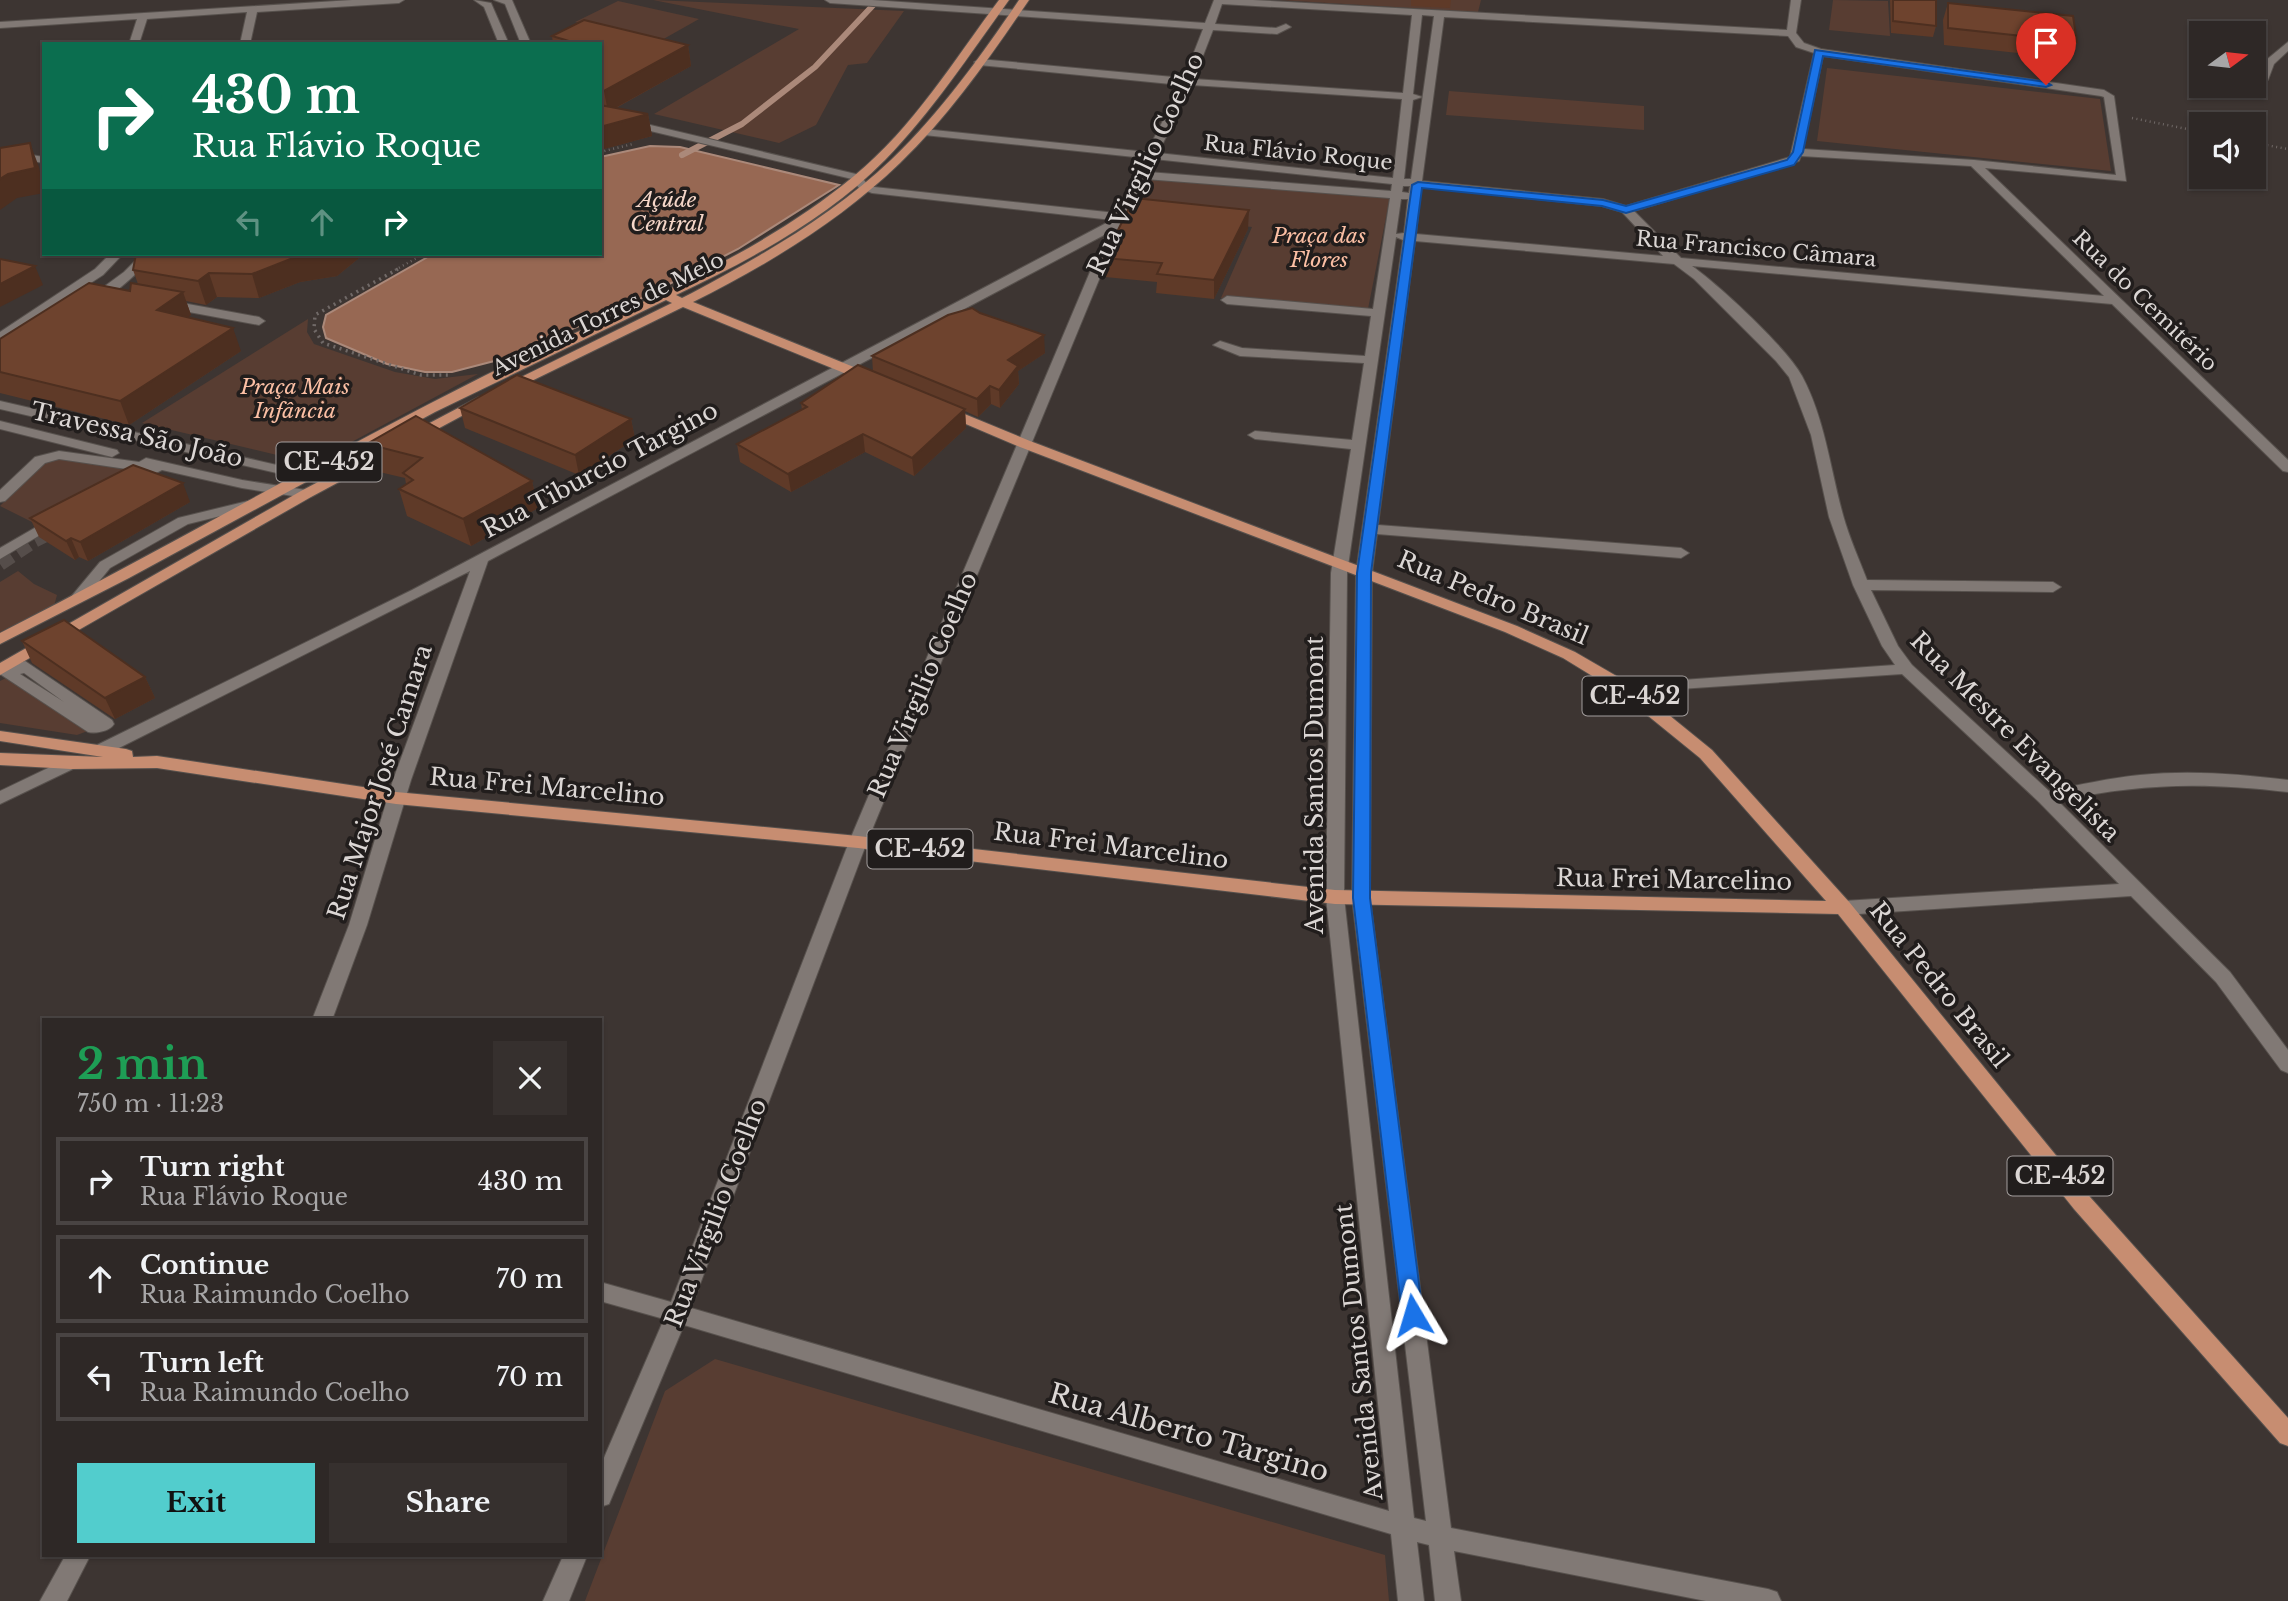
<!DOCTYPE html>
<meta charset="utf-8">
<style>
body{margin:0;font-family:"Libre Baskerville",serif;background:#36302e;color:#f1f3f6;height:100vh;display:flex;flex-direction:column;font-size:26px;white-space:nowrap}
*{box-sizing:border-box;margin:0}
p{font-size:23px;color:#a7a6a7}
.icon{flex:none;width:38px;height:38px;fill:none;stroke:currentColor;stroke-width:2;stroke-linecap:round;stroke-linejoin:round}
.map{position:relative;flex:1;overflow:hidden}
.side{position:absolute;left:42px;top:1018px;width:560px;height:539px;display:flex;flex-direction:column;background:#2e2826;border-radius:0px;box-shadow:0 2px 5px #0004,0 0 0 2px #494443}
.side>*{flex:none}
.hud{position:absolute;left:42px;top:42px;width:560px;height:214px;border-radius:0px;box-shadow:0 2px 5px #0004,0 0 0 2px #494443;background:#0b6e4f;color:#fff;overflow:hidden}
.needle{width:46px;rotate:75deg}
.buttons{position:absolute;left:2189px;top:21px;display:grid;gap:14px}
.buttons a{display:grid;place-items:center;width:77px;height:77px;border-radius:0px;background:#2e2826;box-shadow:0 2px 5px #0004,0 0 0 2px #494443;font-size:35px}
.pin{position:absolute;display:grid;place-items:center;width:60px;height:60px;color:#fff;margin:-72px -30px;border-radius:50% 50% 50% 0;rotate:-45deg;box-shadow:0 0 7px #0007}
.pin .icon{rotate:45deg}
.me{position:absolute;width:77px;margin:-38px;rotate:353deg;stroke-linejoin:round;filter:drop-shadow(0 0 5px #0008)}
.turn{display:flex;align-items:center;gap:24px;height:147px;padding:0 35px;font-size:32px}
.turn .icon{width:91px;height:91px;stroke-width:2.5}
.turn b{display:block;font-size:49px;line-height:60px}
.lanes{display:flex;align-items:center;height:66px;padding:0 35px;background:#0003;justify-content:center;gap:35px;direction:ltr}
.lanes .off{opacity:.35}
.round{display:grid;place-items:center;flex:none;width:74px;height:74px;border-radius:0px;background:#36302e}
.overview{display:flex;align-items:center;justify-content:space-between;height:119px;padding:0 35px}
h1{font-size:42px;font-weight:800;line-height:52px;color:#1e9e55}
.action{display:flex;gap:14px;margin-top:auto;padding:14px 35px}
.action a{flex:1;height:80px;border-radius:0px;background:#52cdcd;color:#111;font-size:28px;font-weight:800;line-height:80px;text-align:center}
.action a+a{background:#36302e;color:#f1f3f6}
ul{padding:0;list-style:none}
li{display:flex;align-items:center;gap:21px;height:88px;margin:0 14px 10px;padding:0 21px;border:4px solid #494443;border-radius:0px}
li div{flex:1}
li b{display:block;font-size:26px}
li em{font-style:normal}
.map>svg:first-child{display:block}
</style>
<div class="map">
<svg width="2288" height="1601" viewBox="0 0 2288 1601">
<rect width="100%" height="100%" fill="#3d3532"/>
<path fill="#583d32" d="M 653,0 L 904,11 L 867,63 L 848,65 L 816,125 L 779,143 L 654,114 L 799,29 Z
M 1279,0 L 1481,0 L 1478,12 Z
M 1833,0 L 1888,1 L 1890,36 L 1829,30 Z
M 618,1 L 699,19 L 660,41 L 575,22 Z
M 1827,68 L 2100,99 L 2111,171 L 1817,141 Z
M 1449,91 L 1644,106 L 1644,130 L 1446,115 Z
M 1153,177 L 1390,197 L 1368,309 L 1221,298 L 1252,227 L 1132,215 Z
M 308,319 L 307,332 L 314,344 L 395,372 L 435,379 L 478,374 L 320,459 L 302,461 L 142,423 Z
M 57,458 L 148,471 L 40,526 L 0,506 L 44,462 Z
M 18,571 L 34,584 L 57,595 L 54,606 L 0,632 L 0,582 Z
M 8,677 L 93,729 L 77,735 L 0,723 L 0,681 Z
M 715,1359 L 1385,1555 L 1389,1601 L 585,1601 L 665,1391 Z"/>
<path fill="#976853" stroke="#ab897a" stroke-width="2" d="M 650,146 L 680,147 L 839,185 L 738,249 L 628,305 L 502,359 L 452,372 L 425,372 L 387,364 L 326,338 L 323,327 L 326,315 L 433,254 L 600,254 L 600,157 Z"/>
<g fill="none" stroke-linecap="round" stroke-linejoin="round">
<path stroke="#ab897a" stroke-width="6" d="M 682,155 L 742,124 L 815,67 L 878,0"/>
<path stroke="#554d4a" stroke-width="14" stroke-dasharray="14 7" stroke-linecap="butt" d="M 0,564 L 34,541 L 60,528"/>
<defs>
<path id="minor" d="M 352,0 L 404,0 L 399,3 L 257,12 L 250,44 L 240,44 L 247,12 L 147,19 L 139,44 L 129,44 L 137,19 L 0,28 L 0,22 Z
M 474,0 L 491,3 L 509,44 L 499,44 L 484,7 Z
M 494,0 L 512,0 L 531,44 L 521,44 L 505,4 Z
M 825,0 L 872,0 L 1205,23 L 1214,0 L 1253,0 L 1787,30 L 1791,0 L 1801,0 L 1796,33 L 1804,43 L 1821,49 L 2104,90 L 2114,96 L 2126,181 L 1985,168 L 2288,460 L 2288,472 L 2283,471 L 2112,304 L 1692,266 C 1719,285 1787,348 1802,376 C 1825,419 1830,468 1843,515 C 1849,537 1859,559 1867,580 L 2053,582 L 2061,587 L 2053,592 L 1871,590 L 1898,646 L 1912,665 L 2049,791 C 2079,785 2109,778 2140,775 C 2190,770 2239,774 2288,780 L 2288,792 C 2204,782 2141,783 2058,801 L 2230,972 L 2288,1050 L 2288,1073 L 2281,1070 L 2216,982 L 2131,896 L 1843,915 L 1836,913 L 1834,908 L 1836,903 L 1843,901 L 2119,884 L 2039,802 L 1902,674 L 1620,693 L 1618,689 L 1626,684 L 1895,665 L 1882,646 L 1853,585 L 1829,517 L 1811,435 L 1789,377 L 1776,361 L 1694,279 L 1674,264 L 1415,241 L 1378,525 L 1681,548 L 1689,553 L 1681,558 L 1377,534 L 1372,573 L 1370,898 L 1451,1528 L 1768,1589 L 1777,1592 L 1781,1601 L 1706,1601 L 1454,1551 L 1461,1601 L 1435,1601 L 1429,1545 L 1417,1542 L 1424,1601 L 1398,1601 L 1391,1534 L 684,1325 L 609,1504 L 600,1507 L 600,1467 L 664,1319 L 600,1301 L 600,1282 L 671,1302 L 849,842 L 1106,234 L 488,561 L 411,780 L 367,925 L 332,1020 L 312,1020 L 349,925 L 393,780 L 470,571 L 107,754 L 95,754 L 92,750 L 95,746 L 412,590 L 1112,220 L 872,193 L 859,188 L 852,179 L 600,119 L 600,113 L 860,175 L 867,184 L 874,187 L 1116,213 L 1144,158 L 924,135 L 919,132 L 924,129 L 1147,152 L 1181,85 L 979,65 L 974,62 L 979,59 L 1184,78 L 1203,29 L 830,3 ZM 1222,4 L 1412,15 L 1403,93 L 1194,79 L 1213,30 L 1277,34 L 1291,27 L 1286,24 L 1276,28 L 1215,24 ZM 1422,15 L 1434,16 L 1411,179 L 1404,179 L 1413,100 L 1422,97 L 1413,94 ZM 1444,17 L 1788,36 L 1796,47 L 1814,53 L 1790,157 L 1626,206 L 1603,199 L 1422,181 ZM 1823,56 L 2101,96 L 2104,97 L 2116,175 L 1974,160 L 1803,149 ZM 1192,85 L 1402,99 L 1393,178 L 1158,153 ZM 1801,156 L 1971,166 L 2104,296 L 1681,258 L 1634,211 L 1799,161 ZM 1154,159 L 1392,184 L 1391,191 L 1148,172 ZM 1145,179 L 1390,198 L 1373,309 L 1227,296 L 1221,300 L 1227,304 L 1371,316 L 1365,356 L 1242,348 L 1220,341 L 1213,345 L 1240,356 L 1364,363 L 1352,440 L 1255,431 L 1248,435 L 1255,439 L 1351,449 L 1331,573 L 1326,897 L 1389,1511 L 691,1308 L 867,842 L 1122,224 ZM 1403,186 L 1410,186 L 1409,193 L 1402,192 ZM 1421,187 L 1602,206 L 1622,212 L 1663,256 L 1416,234 ZM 1401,199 L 1408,199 L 1404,233 L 1396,234 ZM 1396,237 L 1403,240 L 1356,573 L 1352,898 L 1426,1521 L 1414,1518 L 1344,897 L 1347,573 Z
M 2288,42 L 2288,51 L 2274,64 L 2268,80 L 2260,80 L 2265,61 Z
M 0,150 L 44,157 L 44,163 L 0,156 Z
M 110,254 L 123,254 L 103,275 L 0,342 L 0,332 L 95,269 Z
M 142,254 L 155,254 C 144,267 106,305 90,303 L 90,297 L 124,272 Z
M 166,300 L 259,317 L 265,321 L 259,325 L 162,307 L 162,301 Z
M 0,401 L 329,477 L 336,481 L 329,485 L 0,409 Z
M 0,421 L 117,450 L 119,453 L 112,457 L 0,429 Z
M 59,451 L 139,462 L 146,458 L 242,480 L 306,490 L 313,494 L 306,498 L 242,488 L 162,470 L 132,485 L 125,481 L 140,471 L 59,459 L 45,463 L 5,501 L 0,502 L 0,490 L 35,457 Z
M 252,500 L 257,501 L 259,504 L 257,507 L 188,524 L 110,568 L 83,601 L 78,603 L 70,598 L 100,562 L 178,518 Z
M 57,515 L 62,516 L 64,519 L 62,522 L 0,559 L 0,548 Z
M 25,661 L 112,720 L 114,724 C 110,731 96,734 88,732 L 0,674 L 2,670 ZM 24,673 L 64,702 L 20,674 Z
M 71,757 L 80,763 L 77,767 L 0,804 L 0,791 Z
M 65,1556 L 90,1556 L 67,1601 L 40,1601 Z
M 563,1556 L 587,1556 L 569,1601 L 543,1601 Z"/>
<path id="major" d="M 999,0 L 1009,0 C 970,54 932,112 885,160 C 827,219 750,260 676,295 L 682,298 L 692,293 C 763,255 833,215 892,159 C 941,112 981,56 1019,0 L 1029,0 C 990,57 950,115 900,163 C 840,221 767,265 693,302 L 876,376 L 876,382 L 866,382 L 683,307 L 509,392 L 504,393 L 497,389 L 672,303 L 666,300 L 435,412 L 129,578 L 0,644 L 0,633 C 163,550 321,458 484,376 C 610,313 744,267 854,176 C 913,128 954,60 999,0 Z
M 479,397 L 484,398 L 484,404 L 311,497 L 0,675 L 0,663 L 301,491 Z
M 945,406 L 1030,441 L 1517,626 L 1575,652 L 1632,685 L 1712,750 L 1850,903 L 2090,1197 L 2288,1418 L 2288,1446 L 2280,1443 L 2074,1209 L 1838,914 L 1335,904 L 858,848 L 396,804 L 157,768 L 71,769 L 0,765 L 0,753 L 103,757 L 0,741 L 0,731 L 126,749 L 132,751 L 133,757 L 157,756 L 396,792 L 858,836 L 1335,890 L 1826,901 L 1700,758 L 1620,693 L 1563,658 L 1505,632 L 1020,447 L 940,413 L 938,410 Z"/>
</defs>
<use href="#minor" stroke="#57514d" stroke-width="2"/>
<use href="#major" stroke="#57514d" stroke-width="2"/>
<path stroke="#706967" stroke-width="2.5" stroke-dasharray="1 3.5" stroke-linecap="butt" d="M 2132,118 L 2202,132
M 2254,143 L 2288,149
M 600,152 L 633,144
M 395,270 L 424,254"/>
<path stroke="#706967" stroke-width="3.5" stroke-dasharray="2 4.5" stroke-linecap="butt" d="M 398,269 L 315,315 L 314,329 L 323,343 L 421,375 L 448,375"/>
<use href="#minor" fill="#817975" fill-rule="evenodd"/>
<use href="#major" fill="#c78d71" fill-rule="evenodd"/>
</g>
<path fill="#5f3a28" d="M 1411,0 L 1451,0 L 1450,8 L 1411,6 Z
M 1890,0 L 1936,0 L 1936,26 L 1933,37 L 1891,33 Z
M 1948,3 L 2077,42 L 2072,59 L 1944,45 L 1943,20 Z
M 584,20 L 688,45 L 691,66 L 616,108 L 648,114 L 652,136 L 600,150 L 600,44 L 553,44 L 552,36 Z
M 1248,229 L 1214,299 L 1156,293 L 1157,282 L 1105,277 L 1104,258 Z
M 359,258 L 337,276 L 300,282 L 259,298 L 217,297 L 206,305 L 186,301 L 191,315 L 188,317 L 241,351 L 129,425 L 0,393 L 0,339 L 130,291 L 138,284 L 133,270 Z
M 1045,353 L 1018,371 L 1019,384 L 1000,408 L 991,404 L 978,417 L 965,411 L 966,428 L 914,476 L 865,452 L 791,492 L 740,462 L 737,444 L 802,410 L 801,403 L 873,372 L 872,356 Z
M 460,408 L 631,419 L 635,439 L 579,475 L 465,428 Z
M 367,444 L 532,481 L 538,508 L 471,546 L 407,516 L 399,489 L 406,484 L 405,478 L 375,471 Z
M 190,502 L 88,561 L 79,557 L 75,560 L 39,537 L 30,518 Z
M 22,641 L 145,677 L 155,698 L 115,719 L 32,663 Z"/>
<path fill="#4d2f20" d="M 688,45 L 691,66 L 608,112 L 604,91 Z
M 648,114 L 652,136 L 600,150 L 600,127 Z
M 30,143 L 39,167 L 44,193 L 17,198 L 0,210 L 0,179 Z
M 1249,210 L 1248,229 L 1214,299 L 1214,280 Z
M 321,254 L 358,254 L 359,258 L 337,276 L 300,282 L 259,298 L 252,274 L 293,258 Z
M 35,266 L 43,285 L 0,307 L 0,284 Z
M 209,273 L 217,297 L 206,305 L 198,281 Z
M 183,292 L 191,315 L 166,333 L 157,310 Z
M 233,328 L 241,351 L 129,425 L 120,401 Z
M 1044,335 L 1045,353 L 1018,371 L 1019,384 L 1000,408 L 999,390 L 1008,360 Z
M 990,386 L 991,404 L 978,417 L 977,399 Z
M 965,409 L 966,428 L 914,476 L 912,458 Z
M 631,419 L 635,439 L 579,475 L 575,455 Z
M 863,434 L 865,452 L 791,492 L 788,474 Z
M 532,481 L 538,508 L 471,546 L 463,519 Z
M 183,483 L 190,502 L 88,561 L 80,542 Z
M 71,538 L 79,557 L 75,560 L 66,541 Z
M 145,677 L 155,698 L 115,719 L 105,698 Z"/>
<path fill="#6e432e" stroke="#4d2f20" stroke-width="2" d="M 1893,0 L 1936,0 L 1936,26 L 1893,21 Z
M 1948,3 L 2073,16 L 2077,42 L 1948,28 Z
M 584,20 L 688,45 L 604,91 L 600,90 L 600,44 L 579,44 L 552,36 Z
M 600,105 L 648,114 L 600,127 Z
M 30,143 L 35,168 L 8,174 L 0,179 L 0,148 Z
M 1134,198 L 1249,210 L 1214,280 L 1157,274 L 1162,263 L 1104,258 Z
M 136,254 L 321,254 L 293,258 L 252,274 L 209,273 L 198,281 L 133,270 Z
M 0,259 L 35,266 L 0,284 Z
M 89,283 L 130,291 L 131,283 L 183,292 L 157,310 L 233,328 L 120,401 L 0,372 L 0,339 Z
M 972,308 L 980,313 L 1044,335 L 1008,360 L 1018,366 L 999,390 L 990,386 L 977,399 L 872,356 L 948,315 Z
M 858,365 L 965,409 L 912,458 L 863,434 L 788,474 L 737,444 L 807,407 L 801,403 Z
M 517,375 L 631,419 L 575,455 L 460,408 Z
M 416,416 L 532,481 L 463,519 L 399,489 L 413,480 L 403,473 L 422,458 L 367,444 Z
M 133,465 L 183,483 L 80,542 L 71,538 L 66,541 L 30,518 Z
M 64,620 L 145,677 L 105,698 L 22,641 Z"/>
<path fill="#1a73e8" stroke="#114b97" stroke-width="2" d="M 1815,50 L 2046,82 L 2051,85 L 2046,87 L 1823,56 L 1803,152 L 1794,165 L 1626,213 L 1602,206 L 1422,188 L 1371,573 L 1370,898 L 1423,1315 L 1420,1321 L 1413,1324 L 1405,1321 L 1402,1315 L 1353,898 L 1357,573 L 1412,185 L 1418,182 L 1603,200 L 1626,206 L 1787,160 L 1793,152 Z"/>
<g text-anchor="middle" stroke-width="7" stroke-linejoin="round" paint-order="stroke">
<g font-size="21" fill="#dbd6d4" stroke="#211d1c">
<text transform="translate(1298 153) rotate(6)" y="7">Rua Flávio Roque</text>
<text transform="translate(1756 249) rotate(5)" y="7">Rua Francisco Câmara</text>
<text transform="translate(2145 301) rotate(44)" y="7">Rua do Cemitério</text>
<text transform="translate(608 314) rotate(-26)" y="7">Avenida Torres de Melo</text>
</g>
<g font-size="21" font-style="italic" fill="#f6d7c9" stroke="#211d1c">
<text x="667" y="207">Açúde<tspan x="667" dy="24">Central</tspan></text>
</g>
<g font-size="21" font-style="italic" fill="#fbbfa4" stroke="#211d1c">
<text x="1319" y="243">Praça das<tspan x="1319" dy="24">Flores</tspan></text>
<text x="295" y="394">Praça Mais<tspan x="295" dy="24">Infância</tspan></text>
</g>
<g fill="#211d1c" stroke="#a39e9d" stroke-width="2">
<rect x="276.5" y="442.5" width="105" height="39" rx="5"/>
<rect x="1582.5" y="676.5" width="105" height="39" rx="5"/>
<rect x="867.5" y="829.5" width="105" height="39" rx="5"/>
<rect x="2007.5" y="1156.5" width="105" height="39" rx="5"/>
</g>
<g font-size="23" font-weight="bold" fill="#dbd6d4">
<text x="329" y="470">CE-452</text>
<text x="1635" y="704">CE-452</text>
<text x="920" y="857">CE-452</text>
<text x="2060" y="1184">CE-452</text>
</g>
<g font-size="24" fill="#dbd6d4" stroke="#211d1c">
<text transform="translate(1146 164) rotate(-65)" y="8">Rua Virgilio Coelho</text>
<text transform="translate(137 435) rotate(13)" y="8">Travessa São João</text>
<text transform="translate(600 470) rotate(-28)" y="8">Rua Tiburcio Targino</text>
<text transform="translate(1493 598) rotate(23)" y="8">Rua Pedro Brasil</text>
<text transform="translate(923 685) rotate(-67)" y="8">Rua Virgilio Coelho</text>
<text transform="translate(2015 737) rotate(45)" y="8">Rua Mestre Evangelista</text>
<text transform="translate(380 782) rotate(-72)" y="8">Rua Major José Camara</text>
<text transform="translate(1315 785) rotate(-90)" y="8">Avenida Santos Dumont</text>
<text transform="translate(547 787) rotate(5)" y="8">Rua Frei Marcelino</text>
<text transform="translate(1111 846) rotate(7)" y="8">Rua Frei Marcelino</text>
<text transform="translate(1674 880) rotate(1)" y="8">Rua Frei Marcelino</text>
<text transform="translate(1939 985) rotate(51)" y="8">Rua Pedro Brasil</text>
<text transform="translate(716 1213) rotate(-69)" y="8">Rua Virgilio Coelho</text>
<text transform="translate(1359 1352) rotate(-96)" y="8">Avenida Santos Dumont</text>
</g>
<g font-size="28" fill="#dbd6d4" stroke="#211d1c">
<text transform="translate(1189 1432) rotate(16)" y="10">Rua Alberto Targino</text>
</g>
</g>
</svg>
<div class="buttons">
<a><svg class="needle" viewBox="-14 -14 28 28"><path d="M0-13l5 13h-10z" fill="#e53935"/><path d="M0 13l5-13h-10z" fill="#a7a6a7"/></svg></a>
<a><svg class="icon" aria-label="sound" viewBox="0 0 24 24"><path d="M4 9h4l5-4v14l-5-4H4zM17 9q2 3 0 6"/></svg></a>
</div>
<div class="pin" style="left:2046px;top:85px;background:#d93025"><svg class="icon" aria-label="arrive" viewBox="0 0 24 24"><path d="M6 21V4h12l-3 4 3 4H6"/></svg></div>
<svg class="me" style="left:1413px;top:1315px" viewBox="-20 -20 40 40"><path d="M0-17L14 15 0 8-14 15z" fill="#1a73e8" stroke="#fff" stroke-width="4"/></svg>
<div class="hud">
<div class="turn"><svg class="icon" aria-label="right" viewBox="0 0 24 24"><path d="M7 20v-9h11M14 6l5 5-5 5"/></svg><div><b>430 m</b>Rua Flávio Roque</div></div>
<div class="lanes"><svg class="icon off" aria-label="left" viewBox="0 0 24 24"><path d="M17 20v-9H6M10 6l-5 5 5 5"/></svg><svg class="icon off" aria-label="ahead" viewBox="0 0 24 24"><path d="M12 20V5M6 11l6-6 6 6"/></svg><svg class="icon" aria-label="right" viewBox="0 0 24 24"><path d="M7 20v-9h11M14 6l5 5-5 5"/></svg></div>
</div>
<section class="side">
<div class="overview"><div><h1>2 min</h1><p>750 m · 11:23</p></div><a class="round"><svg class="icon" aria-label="close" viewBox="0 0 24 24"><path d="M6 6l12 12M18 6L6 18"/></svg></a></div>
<ul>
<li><svg class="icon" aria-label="right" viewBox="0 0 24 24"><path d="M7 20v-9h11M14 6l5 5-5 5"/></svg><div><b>Turn right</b><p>Rua Flávio Roque</p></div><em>430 m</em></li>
<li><svg class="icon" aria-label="ahead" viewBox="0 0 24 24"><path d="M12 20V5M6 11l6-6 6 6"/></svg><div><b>Continue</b><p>Rua Raimundo Coelho</p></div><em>70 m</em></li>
<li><svg class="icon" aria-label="left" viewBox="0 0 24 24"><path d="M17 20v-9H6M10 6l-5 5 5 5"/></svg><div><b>Turn left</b><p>Rua Raimundo Coelho</p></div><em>70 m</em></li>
</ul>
<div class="action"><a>Exit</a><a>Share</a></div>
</section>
</div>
